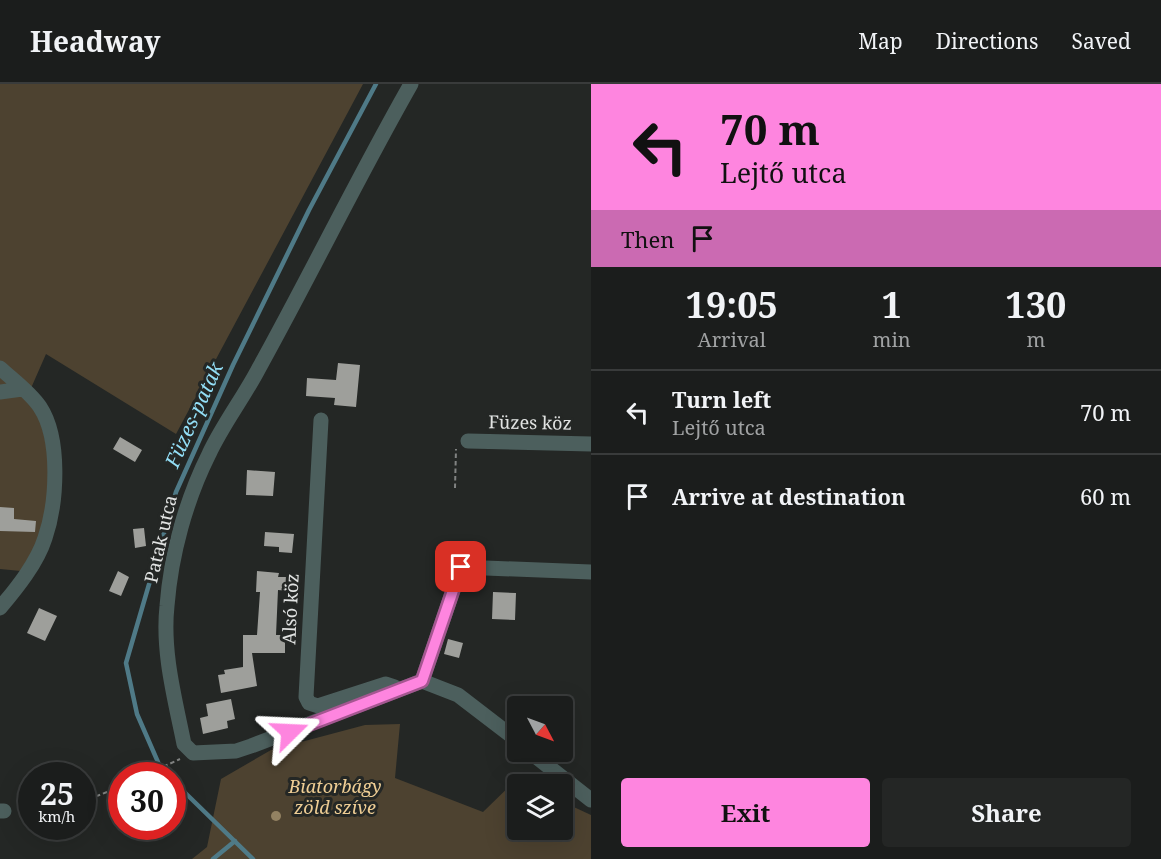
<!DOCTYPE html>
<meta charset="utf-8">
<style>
body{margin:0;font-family:"Noto Serif",serif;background:#242625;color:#f1f3f6;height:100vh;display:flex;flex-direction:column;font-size:22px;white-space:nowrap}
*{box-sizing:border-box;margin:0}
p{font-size:20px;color:#a0a2a3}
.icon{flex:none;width:33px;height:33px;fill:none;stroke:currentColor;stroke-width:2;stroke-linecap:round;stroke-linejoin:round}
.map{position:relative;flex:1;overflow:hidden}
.drawer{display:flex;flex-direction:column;background:#1b1d1c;width:570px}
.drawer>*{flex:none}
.banner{background:#fe85df;color:#111;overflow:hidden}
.needle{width:39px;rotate:131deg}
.controls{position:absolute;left:507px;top:612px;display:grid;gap:12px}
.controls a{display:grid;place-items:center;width:66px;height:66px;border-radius:6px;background:#1b1d1c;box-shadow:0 6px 24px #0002,0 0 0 2px #393b3b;font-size:30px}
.speed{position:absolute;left:18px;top:678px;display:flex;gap:12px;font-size:30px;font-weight:700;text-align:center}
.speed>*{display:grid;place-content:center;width:78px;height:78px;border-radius:50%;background:#1b1d1c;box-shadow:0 6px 24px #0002,0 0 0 2px #393b3b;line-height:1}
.speed small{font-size:15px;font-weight:400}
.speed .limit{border:9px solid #d22;background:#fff;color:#111}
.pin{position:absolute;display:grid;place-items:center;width:51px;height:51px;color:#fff;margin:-26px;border-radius:12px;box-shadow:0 3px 9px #0006}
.me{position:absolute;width:66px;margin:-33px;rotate:69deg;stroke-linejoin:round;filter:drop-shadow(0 0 4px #0008)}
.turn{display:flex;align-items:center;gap:21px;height:126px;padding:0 30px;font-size:27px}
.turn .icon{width:78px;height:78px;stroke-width:2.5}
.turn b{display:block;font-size:42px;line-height:51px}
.then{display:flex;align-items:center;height:57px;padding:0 30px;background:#0003;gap:12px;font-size:22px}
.eta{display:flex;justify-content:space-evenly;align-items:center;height:102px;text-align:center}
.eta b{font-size:36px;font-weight:700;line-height:42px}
.cta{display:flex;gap:12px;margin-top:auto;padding:12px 30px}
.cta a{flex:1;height:69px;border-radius:6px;background:#fe85df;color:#111;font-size:24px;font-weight:700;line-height:69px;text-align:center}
.cta a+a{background:#242625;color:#f1f3f6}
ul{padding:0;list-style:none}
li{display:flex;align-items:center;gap:18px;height:84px;padding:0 30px;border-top:2px solid #393b3b}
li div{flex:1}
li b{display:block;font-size:22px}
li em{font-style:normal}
header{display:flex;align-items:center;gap:36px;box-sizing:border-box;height:84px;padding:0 30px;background:#1b1d1c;border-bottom:2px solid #393b3b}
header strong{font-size:28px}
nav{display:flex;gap:33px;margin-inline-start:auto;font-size:21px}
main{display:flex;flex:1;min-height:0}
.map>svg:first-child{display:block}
</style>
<header>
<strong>Headway</strong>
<nav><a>Map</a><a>Directions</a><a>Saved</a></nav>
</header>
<main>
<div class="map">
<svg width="591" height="775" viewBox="0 0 591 775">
<rect width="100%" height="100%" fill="#242725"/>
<path fill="#4d4230" d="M 0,0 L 363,0 L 176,350 L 46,270 L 28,311 C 51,350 58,411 39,454 C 34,465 27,476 21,487 L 0,485 Z
M 400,640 L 395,694 L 483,728 L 519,693 L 532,700 L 518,700 L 518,746 L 562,746 L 563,718 L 591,731 L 591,775 L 192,775 L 207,763 L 221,695 L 271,666 L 365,641 Z"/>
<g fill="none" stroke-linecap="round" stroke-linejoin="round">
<path stroke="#4f7a87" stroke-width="4.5" d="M 168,692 L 161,685 L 137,630 L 126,579 L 176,408 L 233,281 L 309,126 L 376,0
M 172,696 L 253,775
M 213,775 L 235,757"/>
</g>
<path fill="#9e9f9b" d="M 338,279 L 360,281 L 356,323 L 334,321 L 335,314 L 306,312 L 307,294 L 336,296 Z
M 120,353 L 142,366 L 135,378 L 113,365 Z
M 247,386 L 275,388 L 273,412 L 246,411 Z
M 0,423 L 14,424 L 14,435 L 36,437 L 35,448 L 0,447 Z
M 144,444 L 146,462 L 135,464 L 133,445 Z
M 265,448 L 294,450 L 292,469 L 279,468 L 279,463 L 264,462 Z
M 118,487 L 129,493 L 121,512 L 109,507 Z
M 257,487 L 279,489 L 278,493 L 290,493 L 289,507 L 278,506 L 276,551 L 285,551 L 285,569 L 252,569 L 257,602 L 221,609 L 218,591 L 225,590 L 224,586 L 243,583 L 243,551 L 257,551 L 260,508 L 256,508 Z
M 493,508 L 516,509 L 515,536 L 492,535 Z
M 39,524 L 57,532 L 45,557 L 27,549 Z
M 448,555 L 463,559 L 459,574 L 444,570 Z
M 231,615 L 235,635 L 227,637 L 228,644 L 203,650 L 200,634 L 208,632 L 206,620 Z"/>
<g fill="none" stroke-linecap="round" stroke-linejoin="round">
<path stroke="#818382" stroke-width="2" stroke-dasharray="4.5 3" stroke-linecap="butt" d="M 455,404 L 456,365
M 143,692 L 180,675
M 82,718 L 122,702
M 19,726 L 32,725"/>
<path stroke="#4c5f5d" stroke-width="15" d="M 411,0 C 358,93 311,190 259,284 C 244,313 223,340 209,370 C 186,416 171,470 167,522 C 162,568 175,615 184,660 L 193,669 L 236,667 L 251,662 L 422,597 L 458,611 L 518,657
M 0,284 C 13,296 30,308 40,323 C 61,355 57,419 45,454 C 37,479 17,504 0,524
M 0,308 L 22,305
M 321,336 L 306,613 L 309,619 L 318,622 L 386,600 L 395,603
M 468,357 L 591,360
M 422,597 L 461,483 L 591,488
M 530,668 L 591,716
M 0,727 L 4,727"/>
</g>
<circle fill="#938262" cx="276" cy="732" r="5"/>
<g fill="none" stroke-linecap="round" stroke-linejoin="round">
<defs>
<path id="route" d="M 290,648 L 422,597 L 461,483"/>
</defs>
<use href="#route" stroke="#a55691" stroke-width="15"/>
<use href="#route" stroke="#fe85df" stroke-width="10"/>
</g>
<g text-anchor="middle" stroke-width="6" stroke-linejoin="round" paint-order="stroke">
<g font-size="18" fill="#e1e3e2" stroke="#242725">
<text transform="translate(530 339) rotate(1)" y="6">Füzes köz</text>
<text transform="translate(161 455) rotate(-77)" y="6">Patak utca</text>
<text transform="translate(291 525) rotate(-87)" y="6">Alsó köz</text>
</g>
<g font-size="18" font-style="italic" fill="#eecd94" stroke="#242725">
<text x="335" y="709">Biatorbágy<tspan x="335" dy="21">zöld szíve</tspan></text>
</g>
<g font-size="20" font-style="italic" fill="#93dff7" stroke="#242725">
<text transform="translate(194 331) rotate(-66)" y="7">Füzes-patak</text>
</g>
</g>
</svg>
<div class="controls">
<a><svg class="needle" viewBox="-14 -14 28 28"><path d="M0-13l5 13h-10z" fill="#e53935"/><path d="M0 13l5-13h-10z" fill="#a0a2a3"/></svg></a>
<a><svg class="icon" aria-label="layers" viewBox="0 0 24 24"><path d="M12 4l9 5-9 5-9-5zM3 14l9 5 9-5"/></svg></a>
</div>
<div class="speed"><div>25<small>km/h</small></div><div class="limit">30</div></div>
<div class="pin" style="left:461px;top:483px;background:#d93025"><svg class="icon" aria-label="arrive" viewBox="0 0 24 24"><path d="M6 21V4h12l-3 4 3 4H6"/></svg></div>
<svg class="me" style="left:290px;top:648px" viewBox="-20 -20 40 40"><path d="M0-17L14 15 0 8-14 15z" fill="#fe85df" stroke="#fff" stroke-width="4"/></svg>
</div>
<section class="drawer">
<div class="banner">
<div class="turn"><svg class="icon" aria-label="left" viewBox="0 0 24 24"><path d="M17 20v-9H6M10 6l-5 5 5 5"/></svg><div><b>70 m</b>Lejtő utca</div></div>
<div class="then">Then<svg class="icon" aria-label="arrive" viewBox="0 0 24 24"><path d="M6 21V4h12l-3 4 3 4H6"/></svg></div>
</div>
<div class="eta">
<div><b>19:05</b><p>Arrival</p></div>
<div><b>1</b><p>min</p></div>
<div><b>130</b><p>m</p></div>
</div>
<ul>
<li><svg class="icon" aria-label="left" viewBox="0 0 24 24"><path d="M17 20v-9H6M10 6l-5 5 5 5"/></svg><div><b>Turn left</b><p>Lejtő utca</p></div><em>70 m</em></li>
<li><svg class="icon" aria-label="arrive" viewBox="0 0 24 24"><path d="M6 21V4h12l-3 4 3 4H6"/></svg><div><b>Arrive at destination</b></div><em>60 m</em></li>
</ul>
<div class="cta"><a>Exit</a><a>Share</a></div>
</section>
</main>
